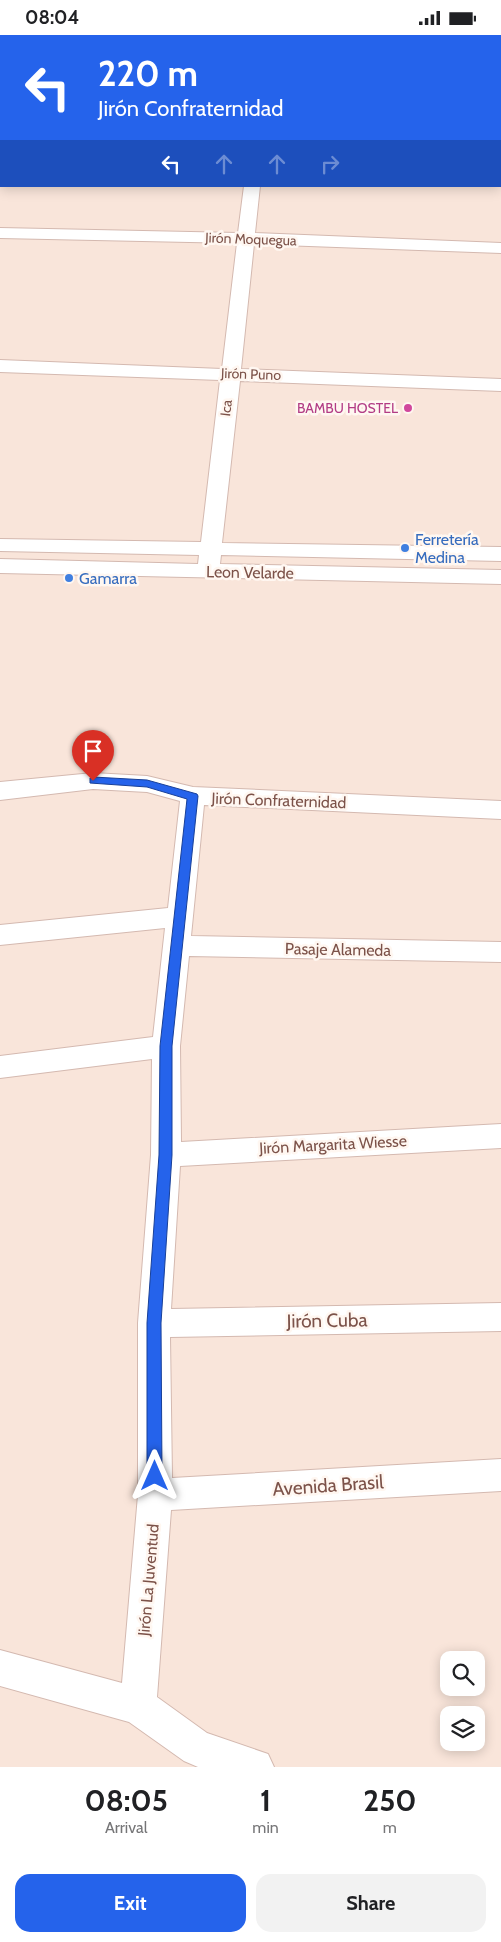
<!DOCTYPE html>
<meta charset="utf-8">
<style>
body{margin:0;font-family:Cabin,sans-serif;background:#f2f2f2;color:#202124;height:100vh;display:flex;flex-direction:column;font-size:19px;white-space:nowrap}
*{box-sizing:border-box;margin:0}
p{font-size:16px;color:#757577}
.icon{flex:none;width:28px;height:28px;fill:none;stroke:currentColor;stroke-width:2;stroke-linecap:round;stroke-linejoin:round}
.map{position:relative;height:1732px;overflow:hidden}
.panel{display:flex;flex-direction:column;background:#fff;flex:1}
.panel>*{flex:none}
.hud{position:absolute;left:0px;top:0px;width:501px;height:152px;box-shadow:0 2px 12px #0003;background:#2563eb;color:#fff;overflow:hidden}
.tools{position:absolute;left:440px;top:1616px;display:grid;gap:10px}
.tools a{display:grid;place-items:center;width:45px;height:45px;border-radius:10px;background:#fff;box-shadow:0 2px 12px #0003;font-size:25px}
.pin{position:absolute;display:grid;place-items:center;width:42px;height:42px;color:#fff;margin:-51px -21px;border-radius:50% 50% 50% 0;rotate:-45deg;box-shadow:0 0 5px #0007}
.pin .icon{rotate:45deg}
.me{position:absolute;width:55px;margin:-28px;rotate:0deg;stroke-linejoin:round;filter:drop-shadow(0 0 4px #0008)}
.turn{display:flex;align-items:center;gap:18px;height:105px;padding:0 15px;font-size:22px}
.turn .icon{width:65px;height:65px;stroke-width:2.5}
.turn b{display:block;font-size:35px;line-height:42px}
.lanes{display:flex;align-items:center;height:48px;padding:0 15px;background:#0003;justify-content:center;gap:25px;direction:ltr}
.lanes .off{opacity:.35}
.eta{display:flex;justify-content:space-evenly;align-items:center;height:85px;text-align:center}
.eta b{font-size:30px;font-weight:700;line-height:35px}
.primary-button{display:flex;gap:10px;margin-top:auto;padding:10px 15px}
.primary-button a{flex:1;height:58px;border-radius:15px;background:#2563eb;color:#fff;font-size:20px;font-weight:700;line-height:58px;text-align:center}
.primary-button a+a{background:#f2f2f2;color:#202124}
.status{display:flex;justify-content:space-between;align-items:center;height:35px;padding:0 25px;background:#fff;direction:ltr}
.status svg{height:14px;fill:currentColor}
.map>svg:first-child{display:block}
</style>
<div class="status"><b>08:04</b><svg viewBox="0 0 49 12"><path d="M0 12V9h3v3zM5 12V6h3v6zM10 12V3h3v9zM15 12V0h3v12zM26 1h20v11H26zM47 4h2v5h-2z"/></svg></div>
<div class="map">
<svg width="501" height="1732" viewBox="0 0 501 1732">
<rect width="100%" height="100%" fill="#fef2e9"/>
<path fill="#f9e5da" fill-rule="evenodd" d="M 0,0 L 501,0 L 501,1732 L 0,1732 ZM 1,1 L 500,1 L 500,151 L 1,151 ZM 449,1625 L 476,1625 L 476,1652 L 449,1652 ZM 449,1680 L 476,1680 L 476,1708 L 449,1708 Z"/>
<path fill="#f6cabe" stroke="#ac8d85" d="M 61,0 L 259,0 L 259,1 L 61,1 Z
M 296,0 L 313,0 L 313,1 L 296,1 Z
M 363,0 L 486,0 L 486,1 L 363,1 Z"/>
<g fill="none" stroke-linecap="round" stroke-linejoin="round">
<defs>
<path id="minor" d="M 15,0 L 29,0 L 29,1 L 15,1 Z
M 39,0 L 53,0 L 53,1 L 39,1 Z
M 267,0 L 281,0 L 281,1 L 267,1 Z
M 482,0 L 496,0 L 496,1 L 482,1 Z
M 500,102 L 501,102 L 501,119 L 500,119 Z
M 244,151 L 260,151 L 255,198 L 501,208 L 501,218 L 254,209 L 241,334 L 501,344 L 501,356 L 240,346 L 222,508 L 501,512 L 501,526 L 221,520 L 220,529 L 501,535 L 501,549 L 0,538 L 0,524 L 198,529 L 199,520 L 0,516 L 0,504 L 201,507 L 220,345 L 0,337 L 0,325 L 222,334 L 237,208 L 0,203 L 0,193 L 238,198 Z
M 93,738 L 147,741 L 193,752 L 501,766 L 501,784 L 204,770 L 191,901 L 501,907 L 501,927 L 189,921 L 180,1011 L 181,1107 L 501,1089 L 501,1113 L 180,1131 L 171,1274 L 501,1268 L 501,1296 L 170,1302 L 172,1443 L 501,1424 L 501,1456 L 171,1475 L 157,1662 L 207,1698 L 268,1719 L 274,1732 L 198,1732 L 184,1726 L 129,1687 L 0,1651 L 0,1615 L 122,1648 L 138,1460 L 138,1288 L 151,1120 L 152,1024 L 0,1043 L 0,1021 L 153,1002 L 165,893 L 0,910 L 0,890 L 168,873 L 180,766 L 147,757 L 93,754 L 0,765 L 0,747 Z"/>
<path id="major" d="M 0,60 L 1,60 L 1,70 L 0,70 Z
M 500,82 L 501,82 L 501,92 L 500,92 Z"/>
</defs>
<use href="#minor" stroke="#d4b9b0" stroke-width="2"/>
<use href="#major" stroke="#dacfcc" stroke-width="1"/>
<use href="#minor" fill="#fff" fill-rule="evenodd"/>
<use href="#major" fill="#ffca9f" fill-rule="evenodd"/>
</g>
<path fill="#2563eb" stroke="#184099" d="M 93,742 L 147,745 L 197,759 L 198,761 L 172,1011 L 172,1120 L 161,1288 L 162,1441 L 160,1446 L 155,1448 L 149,1446 L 147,1441 L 147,1288 L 159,1120 L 160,1011 L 187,764 L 147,752 L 90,748 L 90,743 Z"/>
<circle fill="#d1479c" stroke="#fff7f1" stroke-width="2" cx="408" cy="373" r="5"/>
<g fill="#3f7fe0" stroke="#fff7f1" stroke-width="2">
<circle cx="405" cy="513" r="5"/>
<circle cx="69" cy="543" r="5"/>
</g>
<g text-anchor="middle" stroke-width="5" stroke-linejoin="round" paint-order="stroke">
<g font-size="14" fill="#7c5249" stroke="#fff7f1">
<text transform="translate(251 204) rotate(2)" y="5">Jirón Moquegua</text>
<text transform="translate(251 339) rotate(2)" y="5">Jirón Puno</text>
<text transform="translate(226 373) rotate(-84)" y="5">Ica</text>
</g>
<g font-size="14" fill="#b23c85" stroke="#fff7f1" text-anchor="end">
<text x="398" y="378">BAMBU HOSTEL</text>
</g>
<g font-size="16" fill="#366cbe" stroke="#fff7f1" text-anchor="start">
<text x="415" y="510">Ferretería<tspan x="415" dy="18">Medina</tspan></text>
<text x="79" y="549">Gamarra</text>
</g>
<g font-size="16" fill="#7c5249" stroke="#fff7f1">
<text transform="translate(250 537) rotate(1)" y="6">Leon Velarde</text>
<text transform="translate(279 765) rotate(2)" y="6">Jirón Confraternidad</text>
<text transform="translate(338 914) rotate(1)" y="6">Pasaje Alameda</text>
<text transform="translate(333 1109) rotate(-3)" y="6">Jirón Margarita Wiesse</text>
<text transform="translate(148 1545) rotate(-85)" y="6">Jirón La Juventud</text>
</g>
<g font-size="19" fill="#7c5249" stroke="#fff7f1">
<text transform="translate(327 1285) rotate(-1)" y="7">Jirón Cuba</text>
<text transform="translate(328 1450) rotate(-4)" y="7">Avenida Brasil</text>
</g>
</g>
</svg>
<div class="tools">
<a><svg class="icon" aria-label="search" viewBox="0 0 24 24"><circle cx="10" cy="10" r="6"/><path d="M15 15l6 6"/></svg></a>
<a><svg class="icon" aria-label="layers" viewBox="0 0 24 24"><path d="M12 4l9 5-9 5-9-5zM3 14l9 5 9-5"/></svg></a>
</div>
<div class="pin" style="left:93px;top:746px;background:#d93025"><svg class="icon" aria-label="arrive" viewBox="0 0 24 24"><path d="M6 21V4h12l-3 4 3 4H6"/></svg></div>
<svg class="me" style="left:155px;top:1441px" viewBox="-20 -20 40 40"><path d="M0-17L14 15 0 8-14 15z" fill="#2563eb" stroke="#fff" stroke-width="4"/></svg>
<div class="hud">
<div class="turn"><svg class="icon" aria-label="left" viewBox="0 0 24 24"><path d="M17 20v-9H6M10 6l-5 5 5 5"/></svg><div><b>220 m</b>Jirón Confraternidad</div></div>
<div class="lanes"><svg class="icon" aria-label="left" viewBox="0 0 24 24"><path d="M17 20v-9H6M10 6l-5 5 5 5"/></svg><svg class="icon off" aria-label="ahead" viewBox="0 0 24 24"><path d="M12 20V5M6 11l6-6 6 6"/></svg><svg class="icon off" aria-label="ahead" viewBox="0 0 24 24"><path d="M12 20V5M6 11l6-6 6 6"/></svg><svg class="icon off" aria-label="right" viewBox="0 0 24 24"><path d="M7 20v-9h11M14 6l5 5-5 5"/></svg></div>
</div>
</div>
<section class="panel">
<div class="eta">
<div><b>08:05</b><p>Arrival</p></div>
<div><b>1</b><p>min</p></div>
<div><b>250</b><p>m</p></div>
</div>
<div class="primary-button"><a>Exit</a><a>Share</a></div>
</section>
